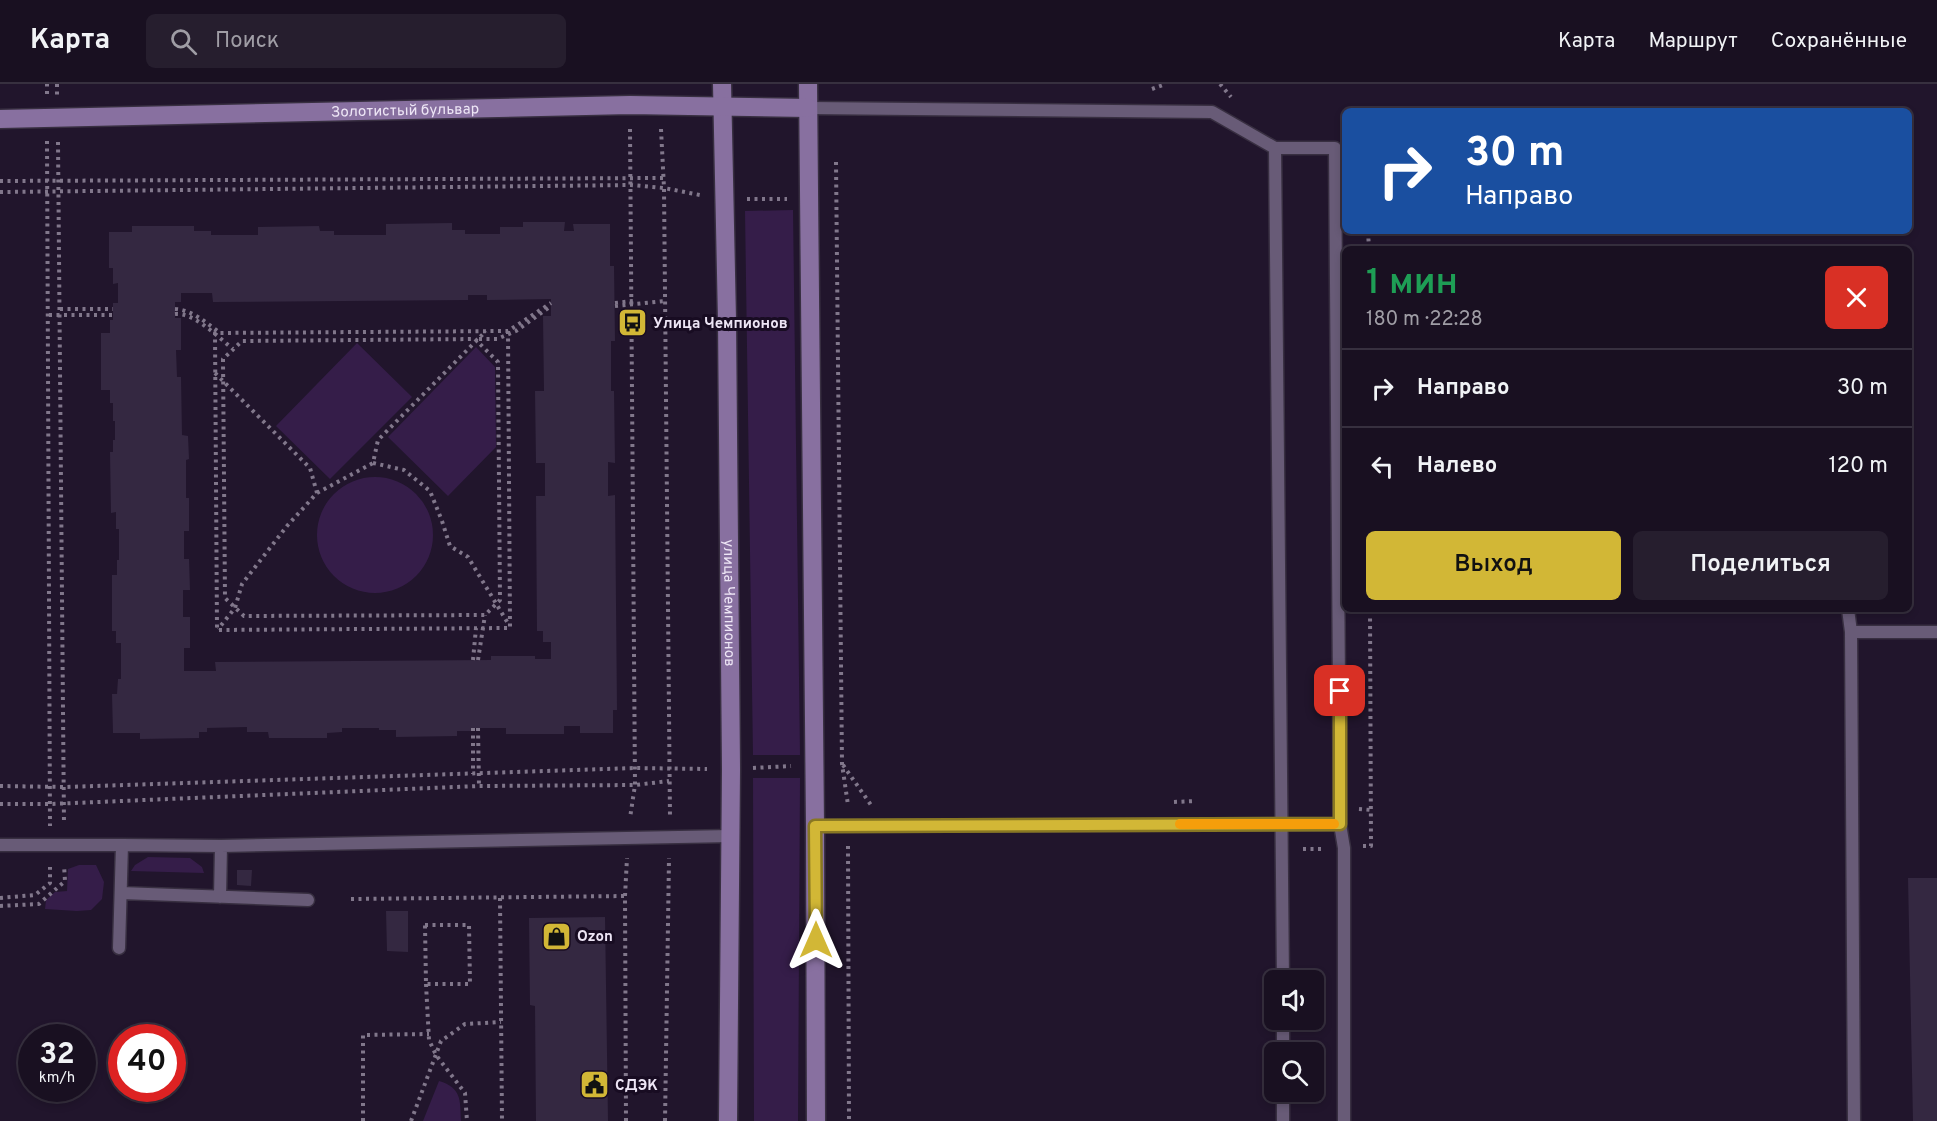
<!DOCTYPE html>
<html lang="ru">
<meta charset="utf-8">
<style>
body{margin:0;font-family:Overpass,sans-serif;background:#261e2e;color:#f1f3f6;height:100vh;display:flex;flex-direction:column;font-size:22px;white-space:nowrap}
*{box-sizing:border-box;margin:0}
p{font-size:20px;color:#9f9da5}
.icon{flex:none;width:33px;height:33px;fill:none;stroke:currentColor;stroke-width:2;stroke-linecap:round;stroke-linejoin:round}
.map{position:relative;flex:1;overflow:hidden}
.side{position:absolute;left:1342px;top:162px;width:570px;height:366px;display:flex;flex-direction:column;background:#191021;border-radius:9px;box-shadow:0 3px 9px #0003,0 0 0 2px #37303f}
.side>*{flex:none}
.hud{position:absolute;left:1342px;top:24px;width:570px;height:126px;border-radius:9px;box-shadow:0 3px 9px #0003,0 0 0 2px #37303f;background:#1a4fa0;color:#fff;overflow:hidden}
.controls{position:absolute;left:1264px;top:886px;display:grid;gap:12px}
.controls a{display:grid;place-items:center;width:60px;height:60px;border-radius:9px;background:#191021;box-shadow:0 3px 9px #0003,0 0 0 2px #37303f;font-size:30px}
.speed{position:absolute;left:18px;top:940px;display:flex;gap:12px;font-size:30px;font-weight:700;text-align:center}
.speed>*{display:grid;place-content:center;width:78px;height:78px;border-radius:50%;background:#191021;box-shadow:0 3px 9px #0003,0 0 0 2px #37303f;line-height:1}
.speed small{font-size:15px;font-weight:400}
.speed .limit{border:9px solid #d22;background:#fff;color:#111}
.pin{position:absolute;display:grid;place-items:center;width:51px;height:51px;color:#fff;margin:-26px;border-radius:12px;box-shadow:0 3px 9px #0006}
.me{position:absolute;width:66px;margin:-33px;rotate:0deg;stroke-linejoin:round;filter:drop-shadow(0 0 4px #0008)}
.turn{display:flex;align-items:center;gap:21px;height:126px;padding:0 24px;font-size:27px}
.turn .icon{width:78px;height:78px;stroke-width:2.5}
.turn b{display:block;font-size:42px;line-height:51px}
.round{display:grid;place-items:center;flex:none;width:63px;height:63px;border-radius:9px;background:#261e2e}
.summary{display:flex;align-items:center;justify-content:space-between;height:102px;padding:0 24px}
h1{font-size:36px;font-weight:600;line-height:45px;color:#1e9e55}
.action{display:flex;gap:12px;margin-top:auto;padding:12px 24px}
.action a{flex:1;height:69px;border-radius:9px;background:#d2b736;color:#111;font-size:24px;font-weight:600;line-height:69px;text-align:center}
.action a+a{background:#261e2e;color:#f1f3f6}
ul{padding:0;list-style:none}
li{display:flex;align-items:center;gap:18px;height:78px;padding:0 24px;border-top:2px solid #37303f}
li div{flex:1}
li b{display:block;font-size:22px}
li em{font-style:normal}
header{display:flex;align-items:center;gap:36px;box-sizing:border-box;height:84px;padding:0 30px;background:#191021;border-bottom:2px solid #37303f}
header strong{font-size:28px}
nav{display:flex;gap:33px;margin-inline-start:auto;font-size:21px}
.search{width:420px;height:54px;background:#261e2e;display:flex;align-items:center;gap:15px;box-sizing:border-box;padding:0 21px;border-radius:9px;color:#9f9da5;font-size:22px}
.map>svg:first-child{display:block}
</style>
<header>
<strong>Карта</strong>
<div class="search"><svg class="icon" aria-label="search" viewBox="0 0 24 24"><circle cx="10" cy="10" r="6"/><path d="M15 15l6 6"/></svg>Поиск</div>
<nav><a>Карта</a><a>Маршрут</a><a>Сохранённые</a></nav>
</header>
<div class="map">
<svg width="1937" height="1037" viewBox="0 0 1937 1037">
<rect width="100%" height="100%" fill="#21152c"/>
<path fill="#351d49" d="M 793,126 L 800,671 L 753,671 L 745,127 Z
M 357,259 L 412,313 L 330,395 L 276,342 Z
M 476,263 L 495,283 L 496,363 L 448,412 L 388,353 Z
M317 451a58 58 0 1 1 116 0a58 58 0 1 1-116 0Z
M 753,694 L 800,694 L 798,1037 L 754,1037 Z
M 148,773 L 190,774 L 202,783 L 204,789 L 131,787 L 135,781 Z
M 79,781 L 96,781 L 104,798 L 102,815 L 91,826 L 77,827 L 45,825 L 46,816 L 55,808 L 67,807 L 68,785 Z
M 439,997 C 462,1004 460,1016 461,1037 L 423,1037 Z"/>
<path fill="#342841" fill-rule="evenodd" d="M 523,138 L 565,138 L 564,147 L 574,147 L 573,140 L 610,140 L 610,182 L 614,182 L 615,257 L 611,257 L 611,307 L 614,307 L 615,379 L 608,378 L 608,412 L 615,411 L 617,626 L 613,626 L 613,649 L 580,649 L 580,642 L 564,642 L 564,650 L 506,650 L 506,644 L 472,644 L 472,647 L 457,647 L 457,652 L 396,653 L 396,646 L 379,646 L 379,644 L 342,644 L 342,648 L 327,649 L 327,654 L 269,654 L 268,648 L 247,648 L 247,643 L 207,644 L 207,648 L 199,648 L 199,654 L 140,655 L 140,649 L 113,649 L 112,610 L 117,610 L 118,595 L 121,595 L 121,559 L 116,559 L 116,547 L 112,547 L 112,491 L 117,491 L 117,476 L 119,476 L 119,445 L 116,445 L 116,428 L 111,429 L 110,368 L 113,368 L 113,356 L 115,356 L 115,337 L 113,337 L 113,319 L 110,319 L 110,306 L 101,306 L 101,249 L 110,249 L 110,236 L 113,236 L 113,219 L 118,219 L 118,199 L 113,200 L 113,184 L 109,184 L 109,148 L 132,148 L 132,142 L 194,142 L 194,147 L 211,147 L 211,151 L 258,151 L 258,143 L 319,142 L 320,147 L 334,147 L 334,151 L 386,151 L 386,140 L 452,139 L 452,146 L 465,146 L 465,150 L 500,150 L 500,143 L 523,143 ZM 181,209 L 212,209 L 213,218 L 468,216 L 468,211 L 487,211 L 487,216 L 551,215 L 551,232 L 543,232 L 544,307 L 535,307 L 536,379 L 545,379 L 545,412 L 536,412 L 537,547 L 543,547 L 543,558 L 551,558 L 551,575 L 535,575 L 535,572 L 491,572 L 491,576 L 215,578 L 216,587 L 184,587 L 184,564 L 190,564 L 190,533 L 183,533 L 183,506 L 190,506 L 189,475 L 184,475 L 184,447 L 189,447 L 189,414 L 186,414 L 186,376 L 189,375 L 188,352 L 182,351 L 181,293 L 177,293 L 176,266 L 181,266 L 181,234 L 175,234 L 175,218 L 181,218 Z
M 237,786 L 252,786 L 251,802 L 237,801 Z
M 1908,794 L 1937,794 L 1937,1037 L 1913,1037 Z
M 386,827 L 408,827 L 408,868 L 387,867 Z
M 605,833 L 608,1037 L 536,1037 L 535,922 L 530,921 L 529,834 Z"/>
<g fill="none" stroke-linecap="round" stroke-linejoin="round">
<defs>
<path id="lane" d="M 808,24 L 1212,28 L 1275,64
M 1848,525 L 1851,548 L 1937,548
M 1851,548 L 1854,1037
M 815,742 L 1340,740
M 0,761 L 122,761 L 119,864
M 122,761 L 221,762 L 220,813
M 221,762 L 731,752
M 121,809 L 308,816
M 1283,897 L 1275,64 L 1335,64 L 1340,740 L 1344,764 L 1344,1037
M 1283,936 L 1283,969
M 1283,1008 L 1283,1037"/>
<g id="secondary">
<path id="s1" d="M 722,0 L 727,236 L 731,685 L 728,1037"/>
<path d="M 808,0 L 815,742 L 816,1037"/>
<path id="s2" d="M 0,35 L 630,21 L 808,24"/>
</g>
</defs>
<use href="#lane" stroke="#382f41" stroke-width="15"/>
<use href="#secondary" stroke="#382f41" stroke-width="21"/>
<path stroke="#81778b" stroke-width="4" stroke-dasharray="3 4.5" stroke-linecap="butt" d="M 57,0 L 57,11
M 1220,0 L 1231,13
M 1152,5 L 1166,0
M 47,10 L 47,0
M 630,45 L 635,701 L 630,734
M 661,45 L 664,104 L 670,733
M 47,57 L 50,742
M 58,58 L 64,740
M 836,78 L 842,680 L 848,721
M 0,97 L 664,94
M 0,108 L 631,101 L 664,104 L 700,111
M 747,115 L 787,115
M 1368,147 L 1369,165
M 615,219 L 633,217
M 615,222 L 665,217
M 60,225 L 113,225
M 175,225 C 192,226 205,238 219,248
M 175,230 C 194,228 219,254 233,265
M 49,231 L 113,231
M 508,247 L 510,544 L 217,546 L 215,249 L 508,247 L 551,219
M 475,255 L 498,278 L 500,516 L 485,531 L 244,532 L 225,514 L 223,275 L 242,257 Z
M 479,255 L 497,255 L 516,247 L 551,222
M 215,289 L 310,384 L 317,409 L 287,442 L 242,500 L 235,524 L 218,545
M 373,379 L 404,386 L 430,407 L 442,437 L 450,462 L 468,473 L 509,541
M 317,409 L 373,379 L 378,356 L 486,247
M 473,576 L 476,544
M 478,576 L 485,531
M 473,644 L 473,690
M 478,644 L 479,702
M 843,681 L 871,721
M 753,684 L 791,682
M 0,702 L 64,703 L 635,684 L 707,685
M 1174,718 L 1196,717
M 0,720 L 50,720 L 479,702 L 635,701 L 669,697
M 1359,725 L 1371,726
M 848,762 L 849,1037
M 1363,762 L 1371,762 L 1370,525
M 1303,765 L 1322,765
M 0,814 L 35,811 L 50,799 L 50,783
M 500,814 L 502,1037
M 351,815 L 625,812
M 0,822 L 39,820 L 65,797 L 64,781
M 425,841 L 469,841 L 470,900 L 426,900 Z
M 426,900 L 429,956 L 436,971 L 465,1009 L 467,1037
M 363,1037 L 363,951 L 429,950
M 411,1037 L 441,957 L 465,940 L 501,938
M 626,1037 L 625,812 L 627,774
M 665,1037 L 669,774"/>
<use href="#lane" stroke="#685b77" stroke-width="12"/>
<use href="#secondary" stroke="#8870a0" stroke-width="18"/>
</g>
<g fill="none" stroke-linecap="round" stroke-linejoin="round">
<defs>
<path id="route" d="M 816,856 L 815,742 L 1340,740 L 1340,607"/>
</defs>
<use href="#route" stroke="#887723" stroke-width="15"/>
<use href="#route" stroke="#d2b736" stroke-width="10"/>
<path stroke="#f59e0b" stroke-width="10" d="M 1180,740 L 1334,740"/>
</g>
<defs>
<symbol id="bus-square" viewBox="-11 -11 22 22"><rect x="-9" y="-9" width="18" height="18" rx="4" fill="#d2b736" stroke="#180c22"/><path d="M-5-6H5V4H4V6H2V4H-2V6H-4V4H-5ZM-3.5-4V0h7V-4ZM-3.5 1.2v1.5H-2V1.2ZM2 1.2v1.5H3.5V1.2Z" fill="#111"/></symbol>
<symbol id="shop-square" viewBox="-11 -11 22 22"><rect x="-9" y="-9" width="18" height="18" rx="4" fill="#d2b736" stroke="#180c22"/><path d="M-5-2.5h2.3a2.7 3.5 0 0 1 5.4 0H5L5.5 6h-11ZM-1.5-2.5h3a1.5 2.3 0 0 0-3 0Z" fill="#111"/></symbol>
<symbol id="civic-square" viewBox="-11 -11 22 22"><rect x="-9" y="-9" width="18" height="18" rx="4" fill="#d2b736" stroke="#180c22"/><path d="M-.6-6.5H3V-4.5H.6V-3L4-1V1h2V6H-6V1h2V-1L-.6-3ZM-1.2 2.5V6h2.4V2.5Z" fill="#111"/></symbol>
</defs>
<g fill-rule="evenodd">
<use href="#bus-square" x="616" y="222" width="33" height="33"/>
<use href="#shop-square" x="540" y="836" width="33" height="33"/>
<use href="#civic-square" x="578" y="984" width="33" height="33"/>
</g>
<g text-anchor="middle" stroke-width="6" stroke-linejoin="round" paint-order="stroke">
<g font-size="15" fill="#ede5f5" stroke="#180c22">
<text dy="5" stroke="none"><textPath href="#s2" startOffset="405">Золотистый бульвар</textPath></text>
<text dy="5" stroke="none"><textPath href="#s1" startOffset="519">улица Чемпионов</textPath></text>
</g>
<g font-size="15" font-weight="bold" fill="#ede5f5" stroke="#180c22" text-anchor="start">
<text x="653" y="244">Улица Чемпионов</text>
<text x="577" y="857">Ozon</text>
<text x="615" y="1006">СДЭК</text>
</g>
</g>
</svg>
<div class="controls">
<a><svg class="icon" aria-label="sound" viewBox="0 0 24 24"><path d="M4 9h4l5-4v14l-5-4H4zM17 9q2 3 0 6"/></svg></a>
<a><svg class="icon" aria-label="search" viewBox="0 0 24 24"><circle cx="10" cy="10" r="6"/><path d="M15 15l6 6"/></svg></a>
</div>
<div class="speed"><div>32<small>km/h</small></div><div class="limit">40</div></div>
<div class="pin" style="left:1340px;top:607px;background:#d93025"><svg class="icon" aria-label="arrive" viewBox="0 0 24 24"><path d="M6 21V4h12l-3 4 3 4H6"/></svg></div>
<svg class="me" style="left:816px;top:856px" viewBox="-20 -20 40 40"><path d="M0-17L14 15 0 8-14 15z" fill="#d2b736" stroke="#fff" stroke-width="4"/></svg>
<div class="hud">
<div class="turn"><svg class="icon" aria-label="right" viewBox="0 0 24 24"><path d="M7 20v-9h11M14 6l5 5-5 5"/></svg><div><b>30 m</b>Направо</div></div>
</div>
<section class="side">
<div class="summary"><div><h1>1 мин</h1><p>180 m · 22:28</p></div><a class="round" style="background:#d93025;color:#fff"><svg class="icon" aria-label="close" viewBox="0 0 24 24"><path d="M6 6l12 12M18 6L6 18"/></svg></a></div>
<ul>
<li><svg class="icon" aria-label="right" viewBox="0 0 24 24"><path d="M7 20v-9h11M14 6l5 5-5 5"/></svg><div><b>Направо</b></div><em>30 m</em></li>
<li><svg class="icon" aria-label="left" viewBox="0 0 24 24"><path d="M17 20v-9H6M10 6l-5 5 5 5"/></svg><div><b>Налево</b></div><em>120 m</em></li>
</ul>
<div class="action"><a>Выход</a><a>Поделиться</a></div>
</section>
</div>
